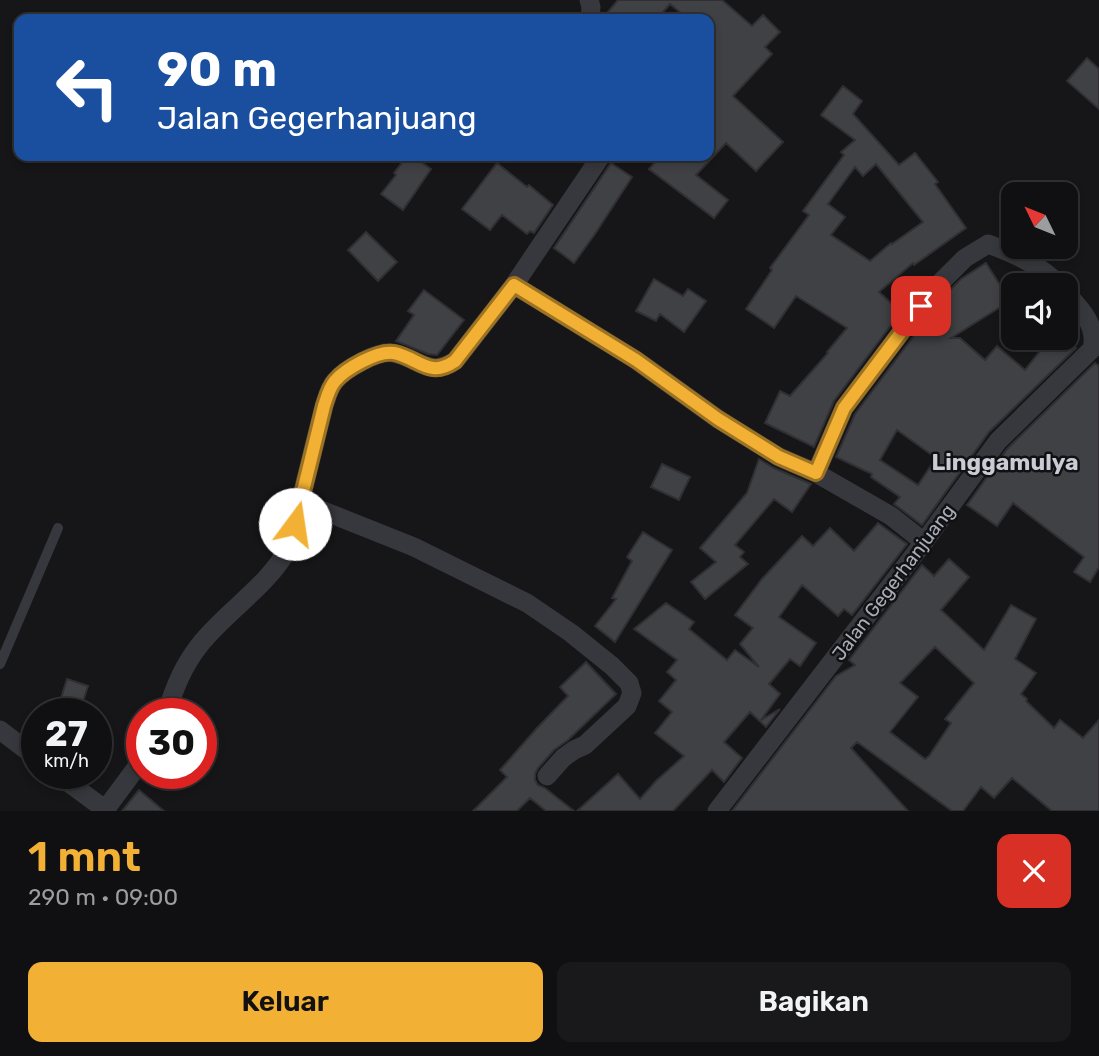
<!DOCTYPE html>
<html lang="id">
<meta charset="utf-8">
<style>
body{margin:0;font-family:Rubik,sans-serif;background:#19191b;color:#f1f3f6;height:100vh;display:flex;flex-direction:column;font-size:26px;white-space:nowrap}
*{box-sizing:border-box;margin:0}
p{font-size:23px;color:#9c9d9f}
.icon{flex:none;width:38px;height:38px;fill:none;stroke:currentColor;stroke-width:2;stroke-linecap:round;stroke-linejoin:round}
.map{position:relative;height:811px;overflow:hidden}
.details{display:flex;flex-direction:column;background:#101012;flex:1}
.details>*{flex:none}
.banner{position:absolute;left:14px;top:14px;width:700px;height:147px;border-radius:14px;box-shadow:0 4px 10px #0003,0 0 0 2px #303032;background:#1a4fa0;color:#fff;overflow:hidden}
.needle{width:46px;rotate:313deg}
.buttons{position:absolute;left:1001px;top:182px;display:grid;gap:14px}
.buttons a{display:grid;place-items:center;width:77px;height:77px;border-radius:14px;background:#101012;box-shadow:0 4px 10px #0003,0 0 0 2px #303032;font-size:35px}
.speed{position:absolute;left:21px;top:698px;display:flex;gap:14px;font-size:35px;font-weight:700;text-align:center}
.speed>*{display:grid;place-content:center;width:91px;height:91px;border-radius:50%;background:#101012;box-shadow:0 4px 10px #0003,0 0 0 2px #303032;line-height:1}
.speed small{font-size:18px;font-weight:400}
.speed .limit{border:10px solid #d22;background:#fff;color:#111}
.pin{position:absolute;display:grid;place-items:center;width:60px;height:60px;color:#fff;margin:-30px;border-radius:14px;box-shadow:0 4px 10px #0006}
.me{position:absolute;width:77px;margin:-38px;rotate:14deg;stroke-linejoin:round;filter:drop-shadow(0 0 5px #0008)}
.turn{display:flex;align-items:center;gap:24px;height:147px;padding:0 28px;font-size:32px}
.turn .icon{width:91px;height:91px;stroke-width:2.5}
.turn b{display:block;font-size:49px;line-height:60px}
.round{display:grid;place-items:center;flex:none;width:74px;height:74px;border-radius:14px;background:#19191b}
.headline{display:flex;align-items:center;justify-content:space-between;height:119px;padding:0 28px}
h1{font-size:42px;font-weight:600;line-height:52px;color:#f2b134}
.button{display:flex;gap:14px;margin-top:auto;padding:14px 28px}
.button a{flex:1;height:80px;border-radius:14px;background:#f2b134;color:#111;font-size:28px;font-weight:600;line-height:80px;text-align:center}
.button a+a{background:#19191b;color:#f1f3f6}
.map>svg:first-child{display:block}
</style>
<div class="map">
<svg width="1099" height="811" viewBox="0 0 1099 811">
<rect width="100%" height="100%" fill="#161618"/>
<path fill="#404145" stroke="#303034" stroke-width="2" fill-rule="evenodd" d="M 618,0 L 722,0 L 752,26 L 763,15 L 780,32 L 765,47 L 772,54 L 733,96 L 783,142 L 756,171 L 726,143 L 696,175 L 728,200 L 714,218 L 649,169 L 660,156 L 709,156 L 709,19 L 688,19 L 670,4 L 657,19 L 602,19 Z
M 1087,58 L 1099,69 L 1099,109 L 1067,81 Z
M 843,86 L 862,101 L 853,114 L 899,165 L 915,153 L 938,182 L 935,184 L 966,228 L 914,265 L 913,263 L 879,292 L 901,312 L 834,401 L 814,447 L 765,423 L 780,391 L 790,396 L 828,353 L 827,352 L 847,328 L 796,296 L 774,328 L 746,309 L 772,270 L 770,268 L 809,215 L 803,211 L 844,155 L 841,152 L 855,140 L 821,115 ZM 876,164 L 923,222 L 892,244 L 891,243 L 870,261 L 831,235 L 845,217 L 828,204 L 855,167 L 863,176 Z
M 407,156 L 413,156 L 431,169 L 403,210 L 381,194 L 396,175 L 394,173 Z
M 497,163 L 527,187 L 529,185 L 553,205 L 534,233 L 530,231 L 527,234 L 502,215 L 490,230 L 462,209 Z
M 611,163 L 632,177 L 595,234 L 574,263 L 554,248 Z
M 366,232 L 397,262 L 378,281 L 348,250 Z
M 986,263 L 1010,301 L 951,338 L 960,338 L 985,360 L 997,346 L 1025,370 L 1050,338 L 1064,338 L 1076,348 L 989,432 L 922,525 L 894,504 L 900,497 L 871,477 L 872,474 L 836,457 L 855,414 L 922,325 L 945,300 L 943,297 L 961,279 ZM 897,430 L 936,458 L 918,485 L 880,460 Z
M 654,279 L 683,296 L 688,289 L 706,301 L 684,332 L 660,314 L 656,321 L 636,311 Z
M 424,290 L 464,320 L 437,355 L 428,354 L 396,341 L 414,315 L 408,311 Z
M 1095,363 L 1099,366 L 1099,567 L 1090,582 L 1074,572 L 1084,557 L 1013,503 L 997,526 L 967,505 L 1007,449 Z
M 759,459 L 774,468 L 811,484 L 792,512 L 774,499 L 735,545 L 744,552 L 740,557 L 748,564 L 705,599 L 691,582 L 716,562 L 700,548 L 747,493 Z
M 662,464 L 690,477 L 679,500 L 651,487 Z
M 878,523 L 907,544 L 852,615 L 844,609 L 838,616 L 802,585 L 779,617 L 816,643 L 800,666 L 790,659 L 769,684 L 780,694 L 761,720 L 780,709 L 766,727 L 750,712 L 724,742 L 742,758 L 724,782 L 712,770 L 673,811 L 577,811 L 618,774 L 640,799 L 656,781 L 684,756 L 655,733 L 672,712 L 659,701 L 676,680 L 667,672 L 677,660 L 634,629 L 666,603 L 694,622 L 689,629 L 727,660 L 735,650 L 759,667 L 740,644 L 753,628 L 735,615 L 762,579 L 802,536 L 813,546 L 830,528 L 854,551 Z
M 643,532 L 672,550 L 615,642 L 595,626 L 616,599 L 612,598 L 632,561 L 627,557 Z
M 949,559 L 969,577 L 941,610 L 984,650 L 1011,605 L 1036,619 L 1015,659 L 1036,673 L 1021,694 L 1027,699 L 1026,701 L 1054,728 L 1060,720 L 1083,738 L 1099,720 L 1099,811 L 1052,811 L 1012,778 L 994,798 L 981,787 L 963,811 L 952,811 L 857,742 L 851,748 L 908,811 L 732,811 L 836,676 L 855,665 L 849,660 L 922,565 L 934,576 ZM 935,647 L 974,683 L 945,719 L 951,723 L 929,756 L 925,759 L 890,732 L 918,697 L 900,683 Z
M 586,662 L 616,694 L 568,740 L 554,750 L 538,768 L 535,774 L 535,780 L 538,785 L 545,788 L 574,811 L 546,811 L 530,798 L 517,811 L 473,811 L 507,777 L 500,770 L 537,728 L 568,696 L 560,687 Z
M 67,679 L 88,686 L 79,714 L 56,714 Z
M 139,790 L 164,811 L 122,811 Z"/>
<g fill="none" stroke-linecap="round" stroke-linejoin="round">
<path stroke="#37383d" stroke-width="10" d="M 0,664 L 58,528"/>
<path stroke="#37383d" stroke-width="19" d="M 589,0 L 591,7 L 590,19
M 514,285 L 601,156
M 816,473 L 891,516 L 924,542
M 301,502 L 414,547 L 527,603 L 571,633 L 612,666 L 629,683 L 632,693 L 627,706 L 585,745 L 574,750 L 563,758 L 547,776
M 166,714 C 175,687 183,665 202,642 C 229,609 269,585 289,547 L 324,406 C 327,397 329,388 335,381 C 345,369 378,350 393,353 C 419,358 429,378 455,361 L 514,285 L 636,360 L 718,419 L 779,457 L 816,473 L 844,408 L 933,290 L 965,258 L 988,244 C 1013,253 1041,265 1059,285
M 0,730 L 37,758
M 57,774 L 107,811
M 105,810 L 142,760
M 717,811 L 924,542 L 998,441 L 1092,349 C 1098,326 1080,308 1066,293"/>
</g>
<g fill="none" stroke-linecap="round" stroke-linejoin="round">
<defs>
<path id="route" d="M 295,524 L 324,406 C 327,397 329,388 335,381 C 345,369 378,350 394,353 C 419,358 429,379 455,361 L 514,285 L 636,360 L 718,419 L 779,457 L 816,473 L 844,408 L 921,306"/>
</defs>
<use href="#route" stroke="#9d7322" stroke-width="18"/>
<use href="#route" stroke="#f2b134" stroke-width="12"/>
</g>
<g text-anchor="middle" stroke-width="5" stroke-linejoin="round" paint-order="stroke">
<g font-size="19" fill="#a8adb8" stroke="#111113">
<text transform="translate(893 582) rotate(-53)" y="7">Jalan Gegerhanjuang</text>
</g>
<g font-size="23" font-weight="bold" fill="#c9ccd4" stroke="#111113">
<text x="1005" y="470">Linggamulya</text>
</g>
</g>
</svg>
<div class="buttons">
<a><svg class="needle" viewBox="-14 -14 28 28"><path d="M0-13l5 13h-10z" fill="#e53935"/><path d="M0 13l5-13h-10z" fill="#9c9d9f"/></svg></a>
<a><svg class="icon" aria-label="sound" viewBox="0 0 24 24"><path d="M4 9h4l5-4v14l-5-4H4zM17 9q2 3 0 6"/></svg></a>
</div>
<div class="speed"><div>27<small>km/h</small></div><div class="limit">30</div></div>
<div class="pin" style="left:921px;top:306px;background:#d93025"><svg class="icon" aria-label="arrive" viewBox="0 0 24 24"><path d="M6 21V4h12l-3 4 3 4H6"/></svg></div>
<svg class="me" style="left:295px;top:524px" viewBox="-20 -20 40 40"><circle r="19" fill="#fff"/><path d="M0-13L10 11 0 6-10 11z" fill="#f2b134"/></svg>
<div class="banner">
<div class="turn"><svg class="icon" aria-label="left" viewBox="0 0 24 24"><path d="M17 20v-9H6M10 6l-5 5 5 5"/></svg><div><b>90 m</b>Jalan Gegerhanjuang</div></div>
</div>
</div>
<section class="details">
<div class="headline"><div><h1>1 mnt</h1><p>290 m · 09:00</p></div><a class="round" style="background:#d93025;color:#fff"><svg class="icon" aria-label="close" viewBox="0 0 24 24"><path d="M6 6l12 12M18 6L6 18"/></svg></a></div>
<div class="button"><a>Keluar</a><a>Bagikan</a></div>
</section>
